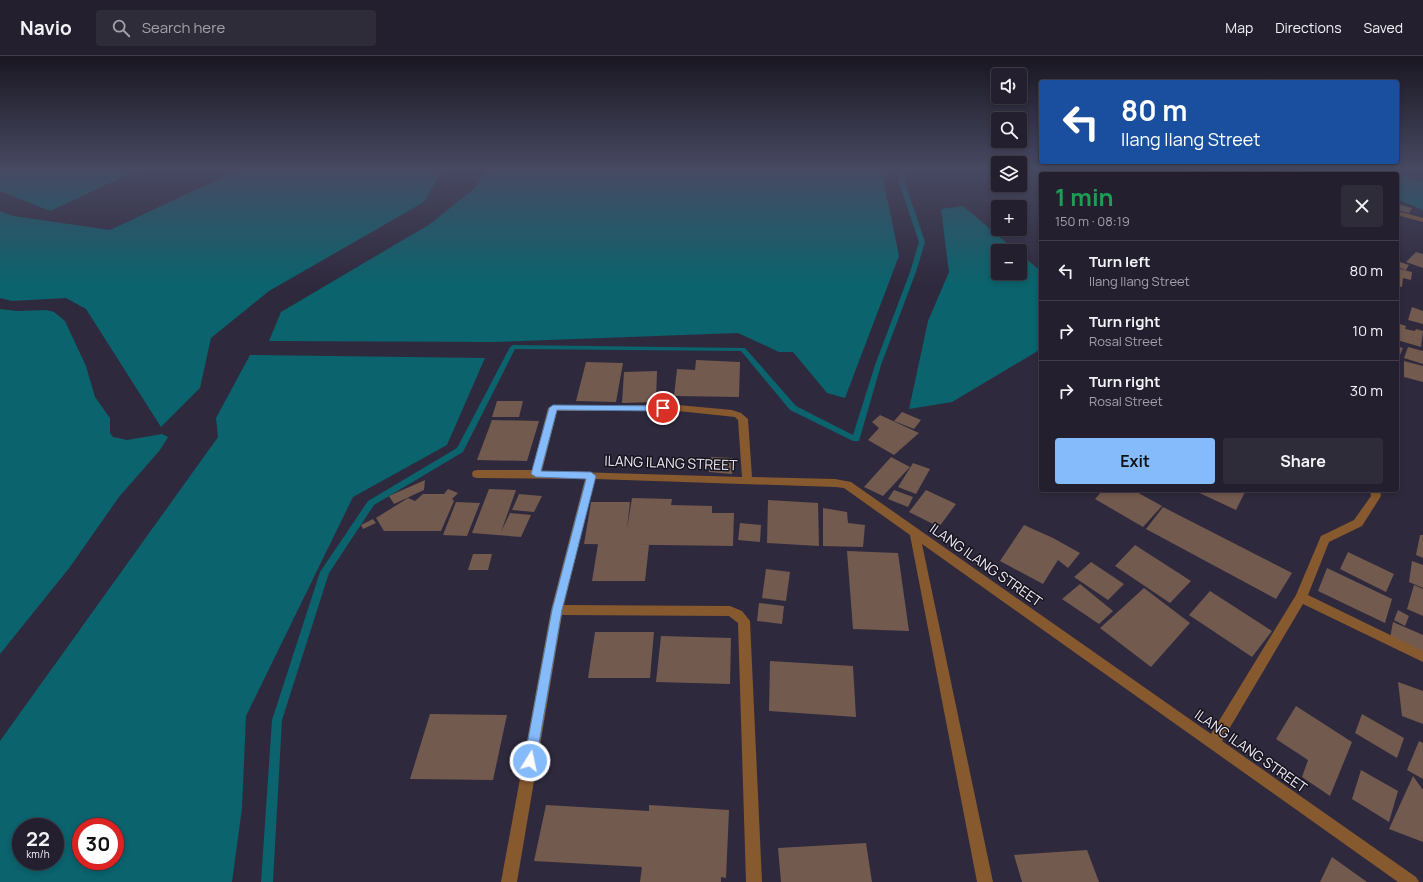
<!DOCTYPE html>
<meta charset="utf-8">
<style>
body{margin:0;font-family:Manrope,sans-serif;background:#2f2c3a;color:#f1f3f6;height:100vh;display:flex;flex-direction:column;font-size:15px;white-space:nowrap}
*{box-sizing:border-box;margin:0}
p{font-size:13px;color:#a3a2aa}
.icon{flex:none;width:22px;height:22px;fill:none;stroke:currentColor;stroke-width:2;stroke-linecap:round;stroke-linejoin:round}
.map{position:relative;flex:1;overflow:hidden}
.sheet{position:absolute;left:1039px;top:116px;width:360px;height:320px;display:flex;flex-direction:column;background:#231f2e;border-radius:4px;box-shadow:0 2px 6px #0003,0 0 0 1px #403d4a}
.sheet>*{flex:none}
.banner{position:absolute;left:1039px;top:24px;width:360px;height:84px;border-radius:4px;box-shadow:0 2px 6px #0003,0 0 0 1px #403d4a;background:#1a4fa0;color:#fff;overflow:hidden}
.buttons{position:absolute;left:991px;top:12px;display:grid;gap:8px}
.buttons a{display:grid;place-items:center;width:36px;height:36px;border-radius:4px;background:#231f2e;box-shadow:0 2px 6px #0003,0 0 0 1px #403d4a;font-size:20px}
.speed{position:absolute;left:12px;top:762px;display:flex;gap:8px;font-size:20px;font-weight:700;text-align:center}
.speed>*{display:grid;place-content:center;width:52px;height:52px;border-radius:50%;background:#231f2e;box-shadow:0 2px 6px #0003,0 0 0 1px #403d4a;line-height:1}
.speed small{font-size:10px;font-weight:400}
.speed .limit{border:6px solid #d22;background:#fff;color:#111}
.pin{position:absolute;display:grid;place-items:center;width:34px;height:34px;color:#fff;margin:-17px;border:2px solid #fff;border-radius:50%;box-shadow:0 1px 4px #0007}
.me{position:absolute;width:44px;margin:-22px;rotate:10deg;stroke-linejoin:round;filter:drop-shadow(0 0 3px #0008)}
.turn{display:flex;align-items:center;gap:14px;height:84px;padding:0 16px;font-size:18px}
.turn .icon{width:52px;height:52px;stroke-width:2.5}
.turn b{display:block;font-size:28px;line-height:34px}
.round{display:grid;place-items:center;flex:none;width:42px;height:42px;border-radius:4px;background:#2f2c3a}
.head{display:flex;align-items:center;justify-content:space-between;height:68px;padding:0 16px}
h1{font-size:24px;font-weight:700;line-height:30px;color:#1e9e55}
.button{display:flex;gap:8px;margin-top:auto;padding:8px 16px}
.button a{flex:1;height:46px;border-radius:4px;background:#85bbfb;color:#111;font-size:16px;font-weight:700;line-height:46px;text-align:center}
.button a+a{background:#2f2c3a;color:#f1f3f6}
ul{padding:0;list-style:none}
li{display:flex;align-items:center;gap:12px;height:60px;padding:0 16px;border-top:1px solid #403d4a}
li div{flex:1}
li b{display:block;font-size:15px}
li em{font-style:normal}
header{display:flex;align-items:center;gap:24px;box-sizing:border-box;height:56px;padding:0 20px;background:#231f2e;border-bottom:1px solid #403d4a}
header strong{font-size:19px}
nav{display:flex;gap:22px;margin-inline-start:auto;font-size:14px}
.search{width:280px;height:36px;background:#2f2c3a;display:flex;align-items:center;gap:10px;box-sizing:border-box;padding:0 14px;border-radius:4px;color:#a3a2aa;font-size:15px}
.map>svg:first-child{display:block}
</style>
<header>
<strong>Navio</strong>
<div class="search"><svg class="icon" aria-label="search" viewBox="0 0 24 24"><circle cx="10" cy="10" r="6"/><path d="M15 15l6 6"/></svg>Search here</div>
<nav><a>Map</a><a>Directions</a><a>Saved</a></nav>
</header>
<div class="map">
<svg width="1423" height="826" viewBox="0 0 1423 826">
<rect width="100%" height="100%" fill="#2f293d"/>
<path fill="#0a636d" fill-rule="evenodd" d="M 0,113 L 140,113 L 50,155 L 0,135 Z
M 240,113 L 443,113 L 424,146 L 269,235 L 211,282 L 200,332 L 161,371 L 86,253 L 66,242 L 12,245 L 0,242 L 0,155 L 13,160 L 110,174 Z
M 486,113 L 881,113 L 899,200 L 845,342 L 827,337 L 793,296 L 779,296 L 738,277 L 494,286 L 269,285 L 281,256 L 430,168 L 476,131 Z
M 1293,113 L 1383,113 C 1350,121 1327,118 1293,113 Z
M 1385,113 L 1423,126 L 1423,154 L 1397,143 L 1397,118 L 1382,118 Z
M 963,150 L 1016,195 L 998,195 L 998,217 L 1020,217 L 1020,198 L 1041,215 L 1041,293 L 952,346 L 909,353 L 928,265 L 949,216 L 941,153 Z
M 0,253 L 17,255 L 46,254 L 54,256 L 65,265 L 86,310 L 95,341 L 110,362 L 110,377 L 113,381 L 127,384 L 162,378 L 168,381 L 160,394 L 119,441 L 70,511 L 0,598 Z
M 250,299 L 485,302 L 447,389 L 353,441 L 246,660 L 242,752 L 232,826 L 0,826 L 0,685 L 218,381 L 216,362 ZM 21,771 L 55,771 L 55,805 L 21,805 ZM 81,771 L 115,771 L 115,805 L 81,805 Z"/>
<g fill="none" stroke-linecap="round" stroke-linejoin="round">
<path fill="#0a636d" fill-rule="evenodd" d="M 900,113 L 904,113 L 905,127 L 925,186 L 916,216 L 881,309 L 859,385 L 853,385 L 790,354 L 741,295 L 515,293 L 463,396 L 374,449 L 329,517 L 282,664 L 273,826 L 261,826 L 272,664 L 320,516 L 368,445 L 457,392 L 510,291 L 513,289 L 745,292 L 796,350 L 853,379 L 875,309 L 910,216 L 919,186 L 899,127 Z"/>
<path fill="#0a636d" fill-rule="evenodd" d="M 1343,113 L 1378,113 L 1381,118 L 1346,118 Z"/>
</g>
<path fill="#725a4f" d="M 1211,113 L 1223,113 L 1236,118 L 1214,118 L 1207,115 Z
M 1232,113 L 1249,113 L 1249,117 L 1232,114 Z
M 1264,113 L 1278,113 L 1280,117 L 1265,115 Z
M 1397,148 L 1412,152 L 1409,157 L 1397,154 Z
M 1416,196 L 1423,198 L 1423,212 L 1406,206 Z
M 1397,205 L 1409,209 L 1406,214 L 1397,211 Z
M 1397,212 L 1412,216 L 1411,224 L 1403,222 L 1402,231 L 1397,230 Z
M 1412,251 L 1423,255 L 1423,268 L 1408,264 Z
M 1397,267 L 1406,270 L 1405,273 L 1415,275 L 1416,273 L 1423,275 L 1421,291 L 1397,284 Z
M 1397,290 L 1403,292 L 1397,306 Z
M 1408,291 L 1423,295 L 1423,308 L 1404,302 Z
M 696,304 L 740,306 L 739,341 L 674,340 L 677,313 L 695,314 Z
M 1404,305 L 1423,310 L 1423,326 L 1404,321 Z
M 586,306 L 623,307 L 616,346 L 576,345 Z
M 657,315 L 656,346 L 622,347 L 624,316 Z
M 497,345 L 523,345 L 519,361 L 492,361 Z
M 902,356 L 921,364 L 914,373 L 894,365 Z
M 880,359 L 919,377 L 894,399 L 868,384 L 879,372 L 872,366 Z
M 492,364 L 539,365 L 527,405 L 477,404 Z
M 711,401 L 733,402 L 732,418 L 709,416 Z
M 891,401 L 910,411 L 883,440 L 864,431 Z
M 913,407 L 930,413 L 916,438 L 898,431 Z
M 425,424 L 424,434 L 394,448 L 389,440 Z
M 448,433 L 458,437 L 452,443 L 454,445 L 441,475 L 384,475 L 376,462 L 408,442 L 415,445 L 423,438 L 444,438 Z
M 489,433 L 516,434 L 501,476 L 510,457 L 531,459 L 521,481 L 472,477 Z
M 894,434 L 913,441 L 908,451 L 888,443 Z
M 926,434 L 956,448 L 939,471 L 909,456 Z
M 1103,434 L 1133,434 L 1162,450 L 1143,471 L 1095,443 Z
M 1193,434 L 1246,434 L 1236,454 Z
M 519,438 L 542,440 L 534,456 L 512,454 Z
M 632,442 L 672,443 L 671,449 L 712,450 L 712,457 L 734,457 L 733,490 L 584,488 L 591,446 L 630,446 L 627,473 Z
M 768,444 L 818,447 L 819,490 L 767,487 Z
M 456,446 L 480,447 L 467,480 L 443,479 Z
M 1163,451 L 1292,517 L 1276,543 L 1146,473 Z
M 823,452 L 847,456 L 848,467 L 865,469 L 863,491 L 823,490 Z
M 373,463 L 376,467 L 363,473 L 361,469 Z
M 740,467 L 761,469 L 760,486 L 738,484 Z
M 1024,469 L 1053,482 L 1080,497 L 1068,512 L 1058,504 L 1043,528 L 1000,505 Z
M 1420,479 L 1423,479 L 1423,502 L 1416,499 Z
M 598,488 L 649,489 L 645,525 L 592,525 Z
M 1135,489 L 1191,525 L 1170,547 L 1115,510 Z
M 847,495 L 898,497 L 909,575 L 853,573 Z
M 1348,496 L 1394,518 L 1386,536 L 1340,513 Z
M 473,498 L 492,498 L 488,514 L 468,514 Z
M 1412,505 L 1423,509 L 1423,532 L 1409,526 Z
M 1091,506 L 1124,528 L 1108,544 L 1074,521 Z
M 1327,512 L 1392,543 L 1385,567 L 1318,535 Z
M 766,513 L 790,516 L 786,545 L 762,542 Z
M 1080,528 L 1113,555 L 1099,568 L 1062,543 Z
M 1414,529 L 1423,533 L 1423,560 L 1407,553 Z
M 1144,532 L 1190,567 L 1151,611 L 1100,572 Z
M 1210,535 L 1272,575 L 1252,601 L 1189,559 Z
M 759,547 L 784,550 L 782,568 L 757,565 Z
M 1398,554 L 1409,560 L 1405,570 L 1394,564 Z
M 1393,566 L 1423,579 L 1423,597 L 1390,582 Z
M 595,576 L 654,576 L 650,622 L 588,622 Z
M 661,580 L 731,582 L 730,628 L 656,626 Z
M 770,605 L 853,610 L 856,661 L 769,655 Z
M 1398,626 L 1423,635 L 1423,668 L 1402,660 Z
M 1296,650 L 1352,686 L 1330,740 L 1302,721 L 1308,704 L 1276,683 Z
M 430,658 L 507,659 L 493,724 L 410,723 Z
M 1362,658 L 1404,682 L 1397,702 L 1355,677 Z
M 1419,685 L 1423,687 L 1423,723 L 1407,714 Z
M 1361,714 L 1398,735 L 1389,766 L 1352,743 Z
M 1413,720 L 1423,734 L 1423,786 L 1389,773 Z
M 546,749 L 649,755 L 649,749 L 729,754 L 726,822 L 721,821 L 721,826 L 640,826 L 642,811 L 534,805 Z
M 866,787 L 872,826 L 781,826 L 778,792 Z
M 1087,794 L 1099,826 L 1022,826 L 1014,799 Z
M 1332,801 L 1367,826 L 1320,826 Z"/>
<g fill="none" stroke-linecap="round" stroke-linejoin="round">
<path fill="#87592e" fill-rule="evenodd" d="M 1188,113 L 1196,113 L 1203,118 L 1195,118 Z
M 1397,155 L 1423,162 L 1423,166 L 1397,159 Z
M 553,349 L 678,349 L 732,354 L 741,357 L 748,363 L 752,421 L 835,423 L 851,426 L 1211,678 L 1296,539 L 1321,480 L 1354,464 L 1371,440 L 1370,434 L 1380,434 L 1381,440 L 1362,470 L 1329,486 L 1308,539 L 1423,595 L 1423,606 L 1303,548 L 1222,685 L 1416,821 L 1419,826 L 1398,826 L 922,488 L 993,826 L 977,826 L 910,479 L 844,432 L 835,431 L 595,423 L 564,549 L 730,550 L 742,555 L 750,565 L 762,826 L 746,826 L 738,567 L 729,560 L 562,559 L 517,826 L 501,826 L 551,554 L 585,423 L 477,422 L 473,421 L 472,418 L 473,415 L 477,414 L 532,414 L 548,352 ZM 557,355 L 678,355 L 735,361 L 738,364 L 742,421 L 542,415 Z"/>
</g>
<linearGradient id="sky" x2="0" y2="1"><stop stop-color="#1a1722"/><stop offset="0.49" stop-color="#474962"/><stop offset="1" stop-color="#474962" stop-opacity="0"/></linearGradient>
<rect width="1423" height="229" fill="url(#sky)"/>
<path fill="#85bbfb" stroke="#567aa3" d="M 553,349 L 663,350 L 667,352 L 663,355 L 557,354 L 541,415 L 591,416 L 596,420 L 562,554 L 536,705 L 535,709 L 530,711 L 526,709 L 524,705 L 552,554 L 586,423 L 536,421 L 531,418 L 549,352 Z"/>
<g text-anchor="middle" stroke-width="3" stroke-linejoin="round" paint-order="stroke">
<g font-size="14" fill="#f0edfa" stroke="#16131c">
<text transform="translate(671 407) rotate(2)" y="5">ILANG ILANG STREET</text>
<text transform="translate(986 509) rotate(35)" y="5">ILANG ILANG STREET</text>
<text transform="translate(1251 695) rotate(35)" y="5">ILANG ILANG STREET</text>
</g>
</g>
</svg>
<div class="buttons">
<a><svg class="icon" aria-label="sound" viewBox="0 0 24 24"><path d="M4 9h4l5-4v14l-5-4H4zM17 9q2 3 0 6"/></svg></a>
<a><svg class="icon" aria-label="search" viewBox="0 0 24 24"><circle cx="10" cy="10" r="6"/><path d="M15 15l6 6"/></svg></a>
<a><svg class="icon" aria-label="layers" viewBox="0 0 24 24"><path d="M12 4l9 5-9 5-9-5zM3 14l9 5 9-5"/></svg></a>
<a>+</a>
<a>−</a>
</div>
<div class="speed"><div>22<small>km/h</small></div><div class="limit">30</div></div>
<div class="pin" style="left:663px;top:352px;background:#d93025"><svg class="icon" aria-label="arrive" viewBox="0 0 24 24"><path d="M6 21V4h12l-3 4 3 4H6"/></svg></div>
<svg class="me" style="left:530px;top:705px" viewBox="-20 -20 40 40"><circle r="17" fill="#85bbfb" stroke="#fff" stroke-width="3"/><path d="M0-11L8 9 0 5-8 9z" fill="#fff"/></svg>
<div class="banner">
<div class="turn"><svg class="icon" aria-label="left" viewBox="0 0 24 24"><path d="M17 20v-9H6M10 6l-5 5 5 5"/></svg><div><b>80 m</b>Ilang Ilang Street</div></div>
</div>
<section class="sheet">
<div class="head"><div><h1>1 min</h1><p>150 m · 08:19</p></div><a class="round"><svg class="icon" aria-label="close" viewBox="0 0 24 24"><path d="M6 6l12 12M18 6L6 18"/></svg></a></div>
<ul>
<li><svg class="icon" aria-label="left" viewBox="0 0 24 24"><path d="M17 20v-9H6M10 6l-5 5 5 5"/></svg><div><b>Turn left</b><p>Ilang Ilang Street</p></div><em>80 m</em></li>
<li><svg class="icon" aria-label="right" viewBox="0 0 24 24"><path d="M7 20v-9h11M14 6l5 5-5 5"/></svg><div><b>Turn right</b><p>Rosal Street</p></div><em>10 m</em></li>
<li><svg class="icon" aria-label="right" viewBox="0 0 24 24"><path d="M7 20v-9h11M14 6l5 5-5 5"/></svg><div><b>Turn right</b><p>Rosal Street</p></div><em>30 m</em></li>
</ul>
<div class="button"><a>Exit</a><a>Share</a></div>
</section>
</div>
